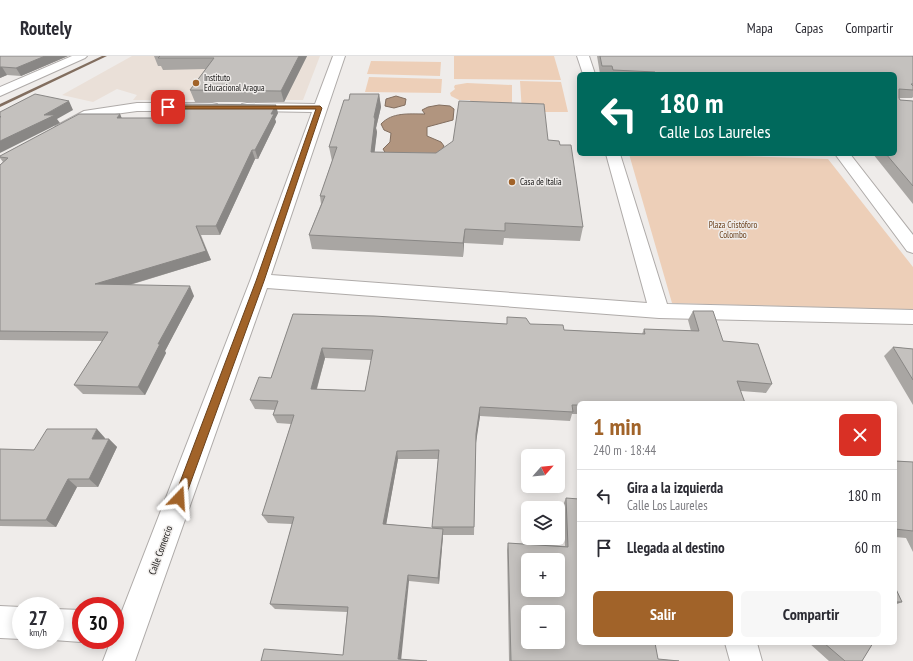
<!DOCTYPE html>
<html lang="es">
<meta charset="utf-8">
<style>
body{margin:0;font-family:"PT Sans Narrow",sans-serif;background:#f7f7f7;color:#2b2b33;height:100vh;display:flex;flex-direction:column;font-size:15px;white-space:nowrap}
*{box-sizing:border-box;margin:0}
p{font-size:13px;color:#7c7c81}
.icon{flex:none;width:22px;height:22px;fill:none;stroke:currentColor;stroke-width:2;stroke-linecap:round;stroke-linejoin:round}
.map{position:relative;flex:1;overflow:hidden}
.side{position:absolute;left:577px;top:345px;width:320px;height:244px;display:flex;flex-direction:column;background:#fff;border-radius:6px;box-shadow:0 2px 10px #0003}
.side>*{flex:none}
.top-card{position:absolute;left:577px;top:16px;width:320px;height:84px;border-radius:6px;box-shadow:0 2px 10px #0003;background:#00695c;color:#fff;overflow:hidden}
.needle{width:26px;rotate:63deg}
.tools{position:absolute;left:521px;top:393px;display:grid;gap:8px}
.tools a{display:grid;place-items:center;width:44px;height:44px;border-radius:6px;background:#fff;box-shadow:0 2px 10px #0003;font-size:20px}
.speed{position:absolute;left:12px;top:541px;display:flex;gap:8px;font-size:20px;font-weight:700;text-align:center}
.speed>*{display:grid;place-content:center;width:52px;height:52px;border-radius:50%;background:#fff;box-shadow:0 2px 10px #0003;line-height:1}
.speed small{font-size:10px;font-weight:400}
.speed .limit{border:6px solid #d22;background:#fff;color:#111}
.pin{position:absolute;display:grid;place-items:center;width:34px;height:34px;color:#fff;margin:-17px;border-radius:8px;box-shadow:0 2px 6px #0006}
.me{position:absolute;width:44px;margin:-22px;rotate:20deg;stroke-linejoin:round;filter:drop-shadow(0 0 3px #0008)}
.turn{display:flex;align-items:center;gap:14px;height:84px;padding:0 16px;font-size:18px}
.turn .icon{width:52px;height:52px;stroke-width:2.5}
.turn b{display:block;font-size:28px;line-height:34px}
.round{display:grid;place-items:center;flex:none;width:42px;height:42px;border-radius:6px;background:#f7f7f7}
.overview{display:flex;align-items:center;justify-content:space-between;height:68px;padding:0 16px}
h1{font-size:24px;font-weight:600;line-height:30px;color:#a16329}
.action{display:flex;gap:8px;margin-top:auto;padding:8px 16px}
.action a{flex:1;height:46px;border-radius:6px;background:#a16329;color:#fff;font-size:16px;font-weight:600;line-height:46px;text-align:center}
.action a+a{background:#f7f7f7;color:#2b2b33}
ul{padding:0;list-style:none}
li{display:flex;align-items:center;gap:12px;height:52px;padding:0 16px;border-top:1px solid #e1e1e2}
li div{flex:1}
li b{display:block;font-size:15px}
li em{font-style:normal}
header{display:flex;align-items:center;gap:24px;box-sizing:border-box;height:56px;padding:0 20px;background:#fff;border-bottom:1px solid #e1e1e2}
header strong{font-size:19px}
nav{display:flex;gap:22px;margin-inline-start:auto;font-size:14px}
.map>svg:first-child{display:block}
</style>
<header>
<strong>Routely</strong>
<nav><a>Mapa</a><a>Capas</a><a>Compartir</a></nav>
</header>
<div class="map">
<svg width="913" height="605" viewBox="0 0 913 605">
<rect width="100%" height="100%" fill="#efecea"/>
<path fill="#eae0d8" d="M 132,0 L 320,0 L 303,44 L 133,44 L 137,39 L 117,33 L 93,46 L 62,39 Z"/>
<path fill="#edcfb8" d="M 454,0 L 554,0 L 561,24 L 454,23 Z
M 371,5 L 441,6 L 440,20 L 367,18 Z
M 369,21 L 442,23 L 441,37 L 365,36 Z
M 520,25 L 561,26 L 568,56 L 522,56 Z
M 467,27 L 512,29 L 512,50 L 472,49 L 470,44 L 459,44 L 451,40 L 450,37 L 455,33 L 454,31 L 455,29 Z
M 629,98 L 680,98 L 828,103 L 913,211 L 913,254 L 672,247 Z"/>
<path fill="#b1957f" stroke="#826e5f" d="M 396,40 L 406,43 L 405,49 L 394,52 L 385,50 L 386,43 Z
M 439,49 L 450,50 L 454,53 L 453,64 L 427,71 L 427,80 L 441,86 L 444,90 L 440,98 L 388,101 L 383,93 L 390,86 L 391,77 L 384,74 L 381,68 C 392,56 409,58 425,58 L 422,54 L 428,51 Z"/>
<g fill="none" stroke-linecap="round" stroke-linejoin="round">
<path fill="#826e5f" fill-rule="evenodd" d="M 102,0 L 107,0 L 0,51 L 0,48 Z"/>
<defs>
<path id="minor" d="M 72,0 L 87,0 L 85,2 L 0,40 L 0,31 Z
M 333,0 L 345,0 L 271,219 L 647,247 L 606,98 L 620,98 L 667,248 L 913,254 L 913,268 L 659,262 L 267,232 L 135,605 L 103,605 L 111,584 L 115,584 L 115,573 L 250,225 L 312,56 L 247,55 L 242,54 L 240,51 L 242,48 L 247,47 L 315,48 Z
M 577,0 L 589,0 L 595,18 L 583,18 Z
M 137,47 L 212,47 L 217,48 L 219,51 L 217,54 L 212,55 L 137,55 L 93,61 L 61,77 L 56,76 L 54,73 L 56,70 L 84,55 Z
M 835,98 L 850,98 L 913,179 L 913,197 L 907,195 Z
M 0,550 L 21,551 L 21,583 L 0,582 Z
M 55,553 L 81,554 L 81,584 L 85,584 L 81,586 L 53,584 L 55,584 Z
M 725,587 L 757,587 L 762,605 L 730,605 Z"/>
</defs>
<use href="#minor" stroke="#afaba9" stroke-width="2"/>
<use href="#minor" fill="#fff" fill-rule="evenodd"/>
</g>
<path fill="#a9a6a3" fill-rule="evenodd" d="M 0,0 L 68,0 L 21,20 L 7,19 L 0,22 Z
M 154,0 L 307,0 L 284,46 L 195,46 L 190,34 L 206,13 L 163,14 L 161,10 L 158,10 Z
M 597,0 L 913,0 L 913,41 L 912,42 L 899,42 L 900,44 L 913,45 L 913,148 L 873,98 L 895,98 L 895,18 L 600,18 Z
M 379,38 L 381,51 L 376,72 L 377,76 L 374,96 L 436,97 L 548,84 L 560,89 L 583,171 L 580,185 L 504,182 L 503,189 L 464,187 L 463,201 L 312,193 L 309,179 L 321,148 L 320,140 L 332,105 L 329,91 L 349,44 Z
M 278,57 L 275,63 L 276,66 L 258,103 L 255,103 L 220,179 L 201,179 L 211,204 L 130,229 L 194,240 L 165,295 L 166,297 L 145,339 L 83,338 L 74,329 L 102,285 L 0,284 L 0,109 L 3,106 L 0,102 L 0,100 L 120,58 L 121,62 L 174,62 Z
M 693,255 L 723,285 L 772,328 L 766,337 L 741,335 L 579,347 L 579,358 L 572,358 L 570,365 L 480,360 L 476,384 L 474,479 L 443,479 L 439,528 L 409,525 L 343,599 L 347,556 L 275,553 L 270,548 L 292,468 L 268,467 L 262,459 L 291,368 L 277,367 L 273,359 L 275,354 L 255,353 L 250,344 L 271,322 L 293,258 L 507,268 L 507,261 L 530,268 L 564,274 L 642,278 L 644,273 L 691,275 L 688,264 ZM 325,302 L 371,304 L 365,335 L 317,333 ZM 398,403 L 438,403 L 432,472 L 386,468 Z
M 893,291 L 913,293 L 913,349 L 884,300 Z
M 105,382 L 105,383 L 109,383 L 117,391 L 98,431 L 77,431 L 56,471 L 0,470 L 0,393 L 34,394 Z
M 895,405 L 913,406 L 913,496 L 906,482 L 895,481 Z
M 566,442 L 579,587 L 658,603 L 679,605 L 509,605 L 507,494 L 508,487 L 565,490 L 563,449 Z
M 895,531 L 902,546 L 895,549 Z
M 809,587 L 873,587 L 862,605 L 829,605 Z"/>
<path fill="#898785" d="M 45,0 L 68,0 L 21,20 L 16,12 Z
M 299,0 L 307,0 L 284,46 L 281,35 Z
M 0,11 L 2,11 L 7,19 L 0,22 Z
M 379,38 L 381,51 L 376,72 L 377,76 L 373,110 L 371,96 L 374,61 Z
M 69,45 L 73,54 L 57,63 L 60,67 L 0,97 L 0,85 L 44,59 Z
M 276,49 L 278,57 L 275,63 L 276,66 L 258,103 L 255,94 L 271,58 Z
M 120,58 L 124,67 L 117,62 Z
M 252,94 L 255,103 L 220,179 L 216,170 Z
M 196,170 L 211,204 L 102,237 L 95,228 Z
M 465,173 L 463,201 L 463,187 Z
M 190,230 L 194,240 L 165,295 L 166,297 L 145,339 L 138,331 L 158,288 Z
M 322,292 L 325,302 L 314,342 L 311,333 Z
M 480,351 L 480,360 L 476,387 L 476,378 Z
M 97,373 L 105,382 L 100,391 L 92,383 Z
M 109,383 L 117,391 L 98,431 L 89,423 Z
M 397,395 L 398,403 L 385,475 L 383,468 Z
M 68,423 L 77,431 L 56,471 L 46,464 Z
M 443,473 L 443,480 L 439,528 L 438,522 Z
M 408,519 L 409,525 L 401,605 L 398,603 Z"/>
<path fill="#c4c1be" stroke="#898785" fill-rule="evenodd" d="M 0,0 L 45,0 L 16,12 L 2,11 L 0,11 Z
M 160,0 L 299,0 L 281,35 L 190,34 L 214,2 L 158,2 Z
M 600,0 L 913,0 L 913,28 L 911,28 L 913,30 L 913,34 L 899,33 L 899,42 L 900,44 L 913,45 L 913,130 L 886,98 L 895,98 L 895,18 L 655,18 L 655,16 L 613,14 L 612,10 L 602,10 Z
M 35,38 L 69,45 L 44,59 L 55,59 L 0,85 L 0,61 L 1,61 L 0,60 L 0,56 Z
M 350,38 L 379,38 L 374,61 L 375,63 L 371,96 L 436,97 L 453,85 L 459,45 L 544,48 L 548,84 L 559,85 L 560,89 L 571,89 L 583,171 L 505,167 L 505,175 L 465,173 L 463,187 L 309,179 L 325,140 L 320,140 L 337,91 L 329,91 L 344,44 L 349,44 Z
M 184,48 L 276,49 L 271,58 L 274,58 L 255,94 L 252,94 L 216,170 L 196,170 L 206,195 L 95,228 L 190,230 L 158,288 L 160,288 L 138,331 L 74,329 L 108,276 L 0,275 L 0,109 L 8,102 L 0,101 L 0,100 L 79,58 L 120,58 L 117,62 L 174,62 Z
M 693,255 L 713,255 L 723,285 L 758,288 L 772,328 L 737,325 L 745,347 L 579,347 L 579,349 L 572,349 L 573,356 L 480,351 L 476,378 L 474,471 L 432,471 L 439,394 L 397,395 L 383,468 L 443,473 L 438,522 L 408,519 L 398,603 L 427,605 L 261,605 L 264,593 L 343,599 L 348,551 L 270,548 L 294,461 L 262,459 L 294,359 L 273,359 L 278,345 L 250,344 L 259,321 L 271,322 L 293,258 L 374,260 L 507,268 L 507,261 L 526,262 L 530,268 L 563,269 L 564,274 L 645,278 L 644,273 L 699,275 ZM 322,292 L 373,294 L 365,335 L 311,333 Z
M 893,291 L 913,293 L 913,324 Z
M 47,373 L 97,373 L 92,383 L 109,383 L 89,423 L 68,423 L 46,464 L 0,464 L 0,393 L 34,394 Z
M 895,405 L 913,406 L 913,475 L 895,473 Z
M 566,442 L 579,443 L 579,587 L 655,587 L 658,603 L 679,605 L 511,605 L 508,487 L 568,491 ZM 528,504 L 558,504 L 558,534 L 528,534 ZM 528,556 L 558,556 L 558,586 L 528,586 Z
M 895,531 L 902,546 L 895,546 Z
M 824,587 L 873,587 L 862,605 L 845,605 Z"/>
<path fill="#a16329" stroke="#69401b" d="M 166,50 L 320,50 L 322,52 L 264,225 L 185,442 L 183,446 L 179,448 L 175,446 L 174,442 L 256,225 L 316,53 L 168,53 L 166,52 Z"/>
<g fill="#a16329" stroke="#efecea" stroke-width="1.5">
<circle cx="196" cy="27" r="4"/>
<circle cx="512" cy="126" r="4"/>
</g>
<g text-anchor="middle" stroke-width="3" stroke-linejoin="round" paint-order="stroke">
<g font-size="9" fill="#151413" stroke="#efecea" text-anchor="start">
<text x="204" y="25">Instituto<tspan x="204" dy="10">Educacional Aragua</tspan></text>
<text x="520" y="129">Casa de Italia</text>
</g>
<g font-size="9" fill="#6d4420" stroke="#efecea">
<text x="733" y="172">Plaza Cristóforo<tspan x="733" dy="10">Colombo</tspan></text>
</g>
<g font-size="10" fill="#151413" stroke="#efecea">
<text transform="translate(160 494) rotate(-70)" y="4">Calle Comercio</text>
</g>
</g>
</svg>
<div class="tools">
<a><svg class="needle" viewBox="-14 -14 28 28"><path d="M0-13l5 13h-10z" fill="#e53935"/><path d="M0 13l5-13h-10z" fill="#7c7c81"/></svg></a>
<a><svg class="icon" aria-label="layers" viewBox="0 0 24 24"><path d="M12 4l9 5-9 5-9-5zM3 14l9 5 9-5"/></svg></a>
<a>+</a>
<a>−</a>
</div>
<div class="speed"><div>27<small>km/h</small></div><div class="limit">30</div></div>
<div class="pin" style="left:168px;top:51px;background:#d93025"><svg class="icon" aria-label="arrive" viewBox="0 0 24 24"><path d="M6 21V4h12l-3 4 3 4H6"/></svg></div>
<svg class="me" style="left:179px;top:442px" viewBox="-20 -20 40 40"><path d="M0-17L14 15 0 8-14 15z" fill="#a16329" stroke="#fff" stroke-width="4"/></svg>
<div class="top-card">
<div class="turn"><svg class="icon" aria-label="left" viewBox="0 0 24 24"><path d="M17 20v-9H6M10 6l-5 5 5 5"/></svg><div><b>180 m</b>Calle Los Laureles</div></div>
</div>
<section class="side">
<div class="overview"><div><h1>1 min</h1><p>240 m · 18:44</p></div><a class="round" style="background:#d93025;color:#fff"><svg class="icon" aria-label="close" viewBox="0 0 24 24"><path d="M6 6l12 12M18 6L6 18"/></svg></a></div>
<ul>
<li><svg class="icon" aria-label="left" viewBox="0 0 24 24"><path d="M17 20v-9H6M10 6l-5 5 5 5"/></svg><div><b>Gira a la izquierda</b><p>Calle Los Laureles</p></div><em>180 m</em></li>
<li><svg class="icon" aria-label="arrive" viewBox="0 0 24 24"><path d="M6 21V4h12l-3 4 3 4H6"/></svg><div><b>Llegada al destino</b></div><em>60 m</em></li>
</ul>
<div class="action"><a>Salir</a><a>Compartir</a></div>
</section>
</div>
